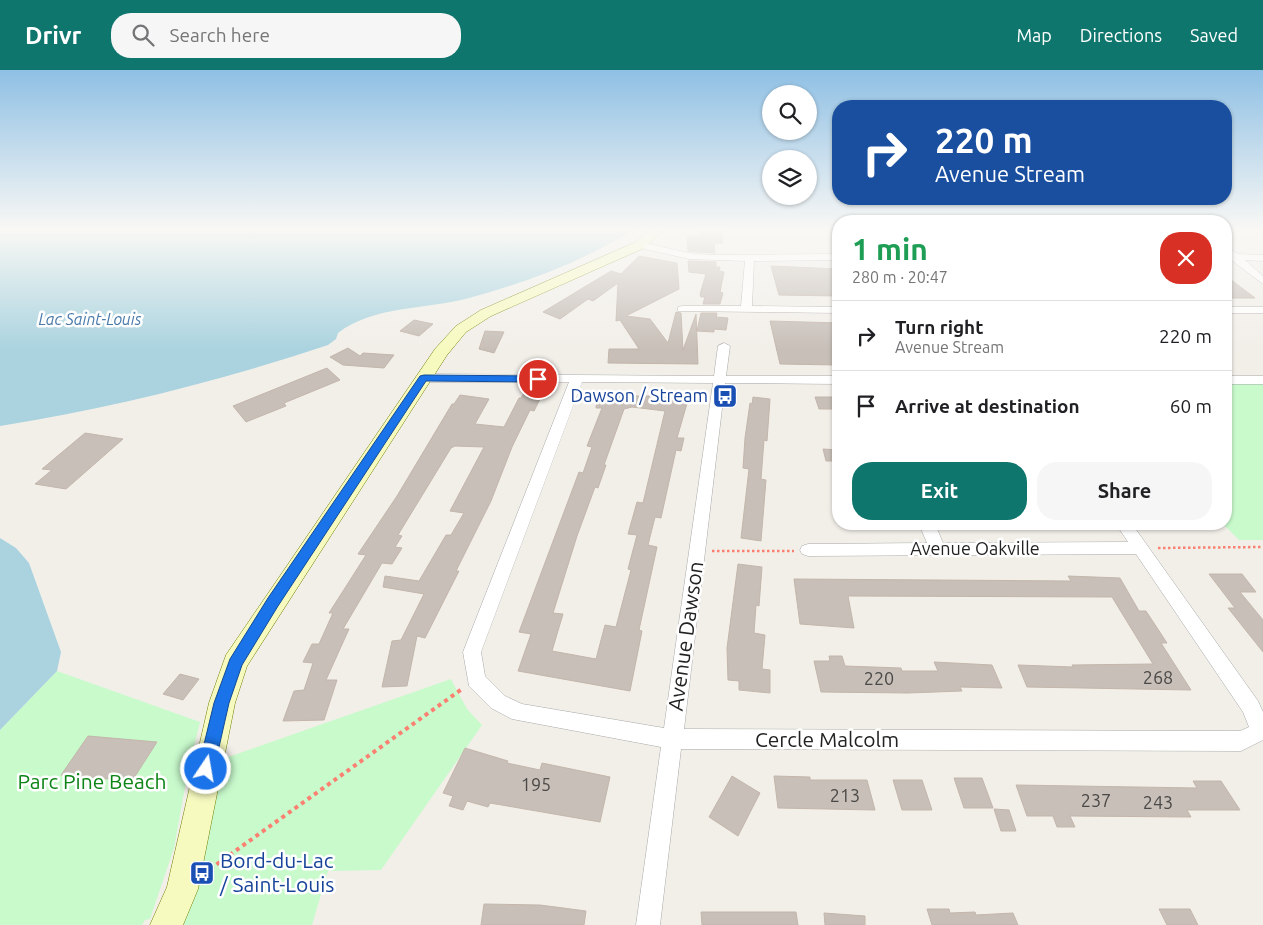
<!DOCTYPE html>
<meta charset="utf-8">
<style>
body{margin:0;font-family:Ubuntu,sans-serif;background:#f6f6f6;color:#202124;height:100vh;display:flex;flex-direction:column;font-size:19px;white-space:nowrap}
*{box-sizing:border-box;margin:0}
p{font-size:16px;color:#757577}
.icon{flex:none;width:28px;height:28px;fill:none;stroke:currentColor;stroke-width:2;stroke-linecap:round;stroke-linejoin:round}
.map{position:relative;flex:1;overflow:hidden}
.drawer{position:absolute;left:832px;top:145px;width:400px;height:315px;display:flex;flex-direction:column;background:#fff;border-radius:20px;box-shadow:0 1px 4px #0004}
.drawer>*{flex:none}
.banner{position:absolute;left:832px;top:30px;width:400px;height:105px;border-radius:20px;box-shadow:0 1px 4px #0004;background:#1a4fa0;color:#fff;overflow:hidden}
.buttons{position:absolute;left:762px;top:15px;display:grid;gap:10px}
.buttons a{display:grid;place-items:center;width:55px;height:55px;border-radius:50%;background:#fff;box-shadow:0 1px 4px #0004;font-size:25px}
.pin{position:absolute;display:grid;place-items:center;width:42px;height:42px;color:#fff;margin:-21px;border:2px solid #fff;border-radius:50%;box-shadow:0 1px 5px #0007}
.me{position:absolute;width:55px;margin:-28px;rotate:12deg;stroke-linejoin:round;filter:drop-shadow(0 0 4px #0008)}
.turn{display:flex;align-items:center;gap:18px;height:105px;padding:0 20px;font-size:22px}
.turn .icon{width:65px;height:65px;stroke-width:2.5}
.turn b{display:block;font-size:35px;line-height:42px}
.round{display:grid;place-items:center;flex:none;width:52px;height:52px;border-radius:20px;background:#f6f6f6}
.head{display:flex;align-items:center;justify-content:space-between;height:85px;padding:0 20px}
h1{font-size:30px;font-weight:700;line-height:38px;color:#1e9e55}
.cta{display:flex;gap:10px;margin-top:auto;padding:10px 20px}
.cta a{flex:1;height:58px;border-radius:20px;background:#0f766e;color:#fff;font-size:20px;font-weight:700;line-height:58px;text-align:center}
.cta a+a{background:#f6f6f6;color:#202124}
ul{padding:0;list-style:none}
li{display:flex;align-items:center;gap:15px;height:70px;padding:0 20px;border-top:1px solid #e0e0e0}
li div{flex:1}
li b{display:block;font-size:19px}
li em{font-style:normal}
header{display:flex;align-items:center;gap:30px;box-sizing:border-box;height:70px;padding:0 25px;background:#0f766e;color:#fff}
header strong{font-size:24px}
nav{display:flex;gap:28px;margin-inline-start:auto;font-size:18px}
.search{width:350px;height:45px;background:#f6f6f6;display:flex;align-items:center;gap:12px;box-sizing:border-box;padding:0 18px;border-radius:20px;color:#757577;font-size:19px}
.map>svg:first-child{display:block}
</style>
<header>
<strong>Drivr</strong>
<div class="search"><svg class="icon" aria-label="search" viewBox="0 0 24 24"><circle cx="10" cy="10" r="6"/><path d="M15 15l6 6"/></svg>Search here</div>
<nav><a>Map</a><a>Directions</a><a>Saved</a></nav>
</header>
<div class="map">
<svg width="1263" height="855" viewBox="0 0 1263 855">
<rect width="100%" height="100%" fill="#f2efe9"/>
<path fill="#c8facc" d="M 1226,313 L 1263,313 L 1263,470 L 1239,470 L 1223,454 L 1226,454 Z
M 57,601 L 200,652 L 188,701 L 174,778 L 150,849 L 145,850 L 142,855 L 0,855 L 0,660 Z
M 451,609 L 467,639 L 482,655 L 381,800 L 328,801 L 312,855 L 166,855 L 217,691 Z"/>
<path fill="#aad3df" d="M 0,160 L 633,160 C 584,191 525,213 469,228 C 426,240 374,235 338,263 L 336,269 L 328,275 C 221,311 112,338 0,356 Z
M 0,468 L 16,478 L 29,493 L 61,582 L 57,601 L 0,660 Z"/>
<path fill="#c7bfb8" stroke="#c4b6ab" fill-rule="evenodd" d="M 699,160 L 722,160 L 723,173 L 714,173 L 715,183 L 688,181 L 687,166 L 700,166 Z
M 639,186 L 677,193 L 679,219 L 626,246 L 650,249 L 668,273 L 676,242 L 681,243 L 683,280 L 696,244 L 698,294 L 608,293 L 609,279 L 639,279 L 620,250 L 616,251 L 618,213 L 593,231 L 588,229 L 560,249 L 543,242 L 611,201 L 621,204 Z
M 688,191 L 716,192 L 716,197 L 720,197 L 719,201 L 724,202 L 720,222 L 723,223 L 720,234 L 703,234 L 705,227 L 701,227 L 700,224 L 706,204 L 689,202 Z
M 771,196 L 839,199 L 839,226 L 779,225 Z
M 1226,206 L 1255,228 L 1226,228 Z
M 701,243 L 717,243 L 716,247 L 728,248 L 726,260 L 714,259 L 714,262 L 697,261 Z
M 414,250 L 433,254 L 419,266 L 400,261 Z
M 770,251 L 839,253 L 839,295 L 780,294 Z
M 485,261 L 504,262 L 494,283 L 479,279 Z
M 348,278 L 360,286 L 363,283 L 394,285 L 384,298 L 343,295 L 330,287 Z
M 327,298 L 340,310 L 284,333 L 286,336 L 246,352 L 233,336 Z
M 524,323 L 542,325 L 534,341 L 530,340 L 512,377 L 491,431 L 456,501 L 459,501 L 425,568 L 417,566 L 407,616 L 382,617 L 392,571 L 401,570 L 424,524 L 383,517 L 385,506 L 419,511 L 446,465 L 451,465 L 464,443 L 450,441 L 484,377 L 455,376 L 451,378 L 398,465 L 402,466 L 395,477 L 402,478 L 392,494 L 382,493 L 343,559 L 349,559 L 326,610 L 337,610 L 324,650 L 283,651 L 294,621 L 304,620 L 313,593 L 303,592 L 312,574 L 319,574 L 333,543 L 329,543 L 366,485 L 358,484 L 397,426 L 452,334 L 454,334 L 460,325 L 489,329 L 475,354 L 504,357 L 519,328 L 521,328 Z
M 597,326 L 651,326 L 688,330 L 677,368 L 684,368 L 681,381 L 676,380 L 661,448 L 655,447 L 648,475 L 657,477 L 639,560 L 642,561 L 630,621 L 518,601 L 531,564 L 519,562 L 579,402 L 583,403 L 592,377 L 587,376 L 602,338 L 596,338 ZM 632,337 L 665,341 L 643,433 L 637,432 L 628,464 L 637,465 L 628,499 L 631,500 L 616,557 L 605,555 L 596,589 L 552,581 L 563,544 L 553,543 L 577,466 L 595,417 L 598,418 L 606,395 L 604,395 L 624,339 Z
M 753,327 L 770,329 L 767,371 L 764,370 L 761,409 L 766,410 L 761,471 L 741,468 L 749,399 L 743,398 L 745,368 L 750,333 L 752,334 Z
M 815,327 L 839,327 L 839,339 L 819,339 Z
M 85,363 L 123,369 L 66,419 L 35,414 L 52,400 L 42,399 Z
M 823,379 L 839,380 L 839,391 L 826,391 Z
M 738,494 L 762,497 L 759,536 L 756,535 L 754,563 L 765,565 L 762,599 L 770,600 L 770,623 L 739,620 L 739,611 L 728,610 L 727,578 Z
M 1209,504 L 1242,504 L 1256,522 L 1240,522 L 1263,550 L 1263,582 L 1228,538 L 1235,538 Z
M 1068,506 L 1120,508 L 1139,541 L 1146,541 L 1167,573 L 1161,573 L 1191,620 L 1027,617 L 1018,595 L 1073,597 L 1072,595 L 1153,594 L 1112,527 L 848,526 L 854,558 L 800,554 L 794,509 L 1071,511 Z
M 829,586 L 842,586 L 845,596 L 901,598 L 902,601 L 938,601 L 934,592 L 992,595 L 1002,618 L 960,617 L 962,621 L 908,623 L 821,622 L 814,591 L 830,591 Z
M 180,604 L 199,609 L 183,630 L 163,624 Z
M 88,666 L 157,672 L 132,711 L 61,705 Z
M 465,678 L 508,691 L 507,693 L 540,700 L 542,693 L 610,707 L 600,752 L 490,733 L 488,737 L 467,731 L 463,740 L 449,736 L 453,726 L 443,723 Z
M 732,706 L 760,723 L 738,766 L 709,747 Z
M 774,706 L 810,707 L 810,710 L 867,710 L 875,740 L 778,738 Z
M 954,708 L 982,708 L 993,738 L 964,738 Z
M 893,710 L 922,710 L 932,740 L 902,740 Z
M 1193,711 L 1221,711 L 1240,740 L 1187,740 L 1191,747 L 1070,746 L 1075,757 L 1057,757 L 1053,746 L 1027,746 L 1016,715 L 1197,718 Z
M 994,739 L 1009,740 L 1016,761 L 1001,761 Z
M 484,834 L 540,835 L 586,841 L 584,855 L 481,855 Z
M 927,839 L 949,839 L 950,843 L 975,842 L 976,845 L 1013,843 L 1018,855 L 932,855 Z
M 1159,839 L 1190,839 L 1198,855 L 1167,855 Z
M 701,842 L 796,842 L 798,855 L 702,855 Z
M 824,843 L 865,846 L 865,855 L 825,855 Z"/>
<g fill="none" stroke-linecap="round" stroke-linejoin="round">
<defs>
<path id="street" d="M 640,172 L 689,183 L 711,185 L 839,184 L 839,190 L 754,191 L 752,236 L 839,237 L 839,243 L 678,241 L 678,237 L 682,236 L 741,236 L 745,191 L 689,189 L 637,177 L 635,175 Z
M 1226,176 L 1238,184 L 1263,185 L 1263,191 L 1245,190 L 1263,206 L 1263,214 L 1230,189 L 1226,184 Z
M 1226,237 L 1263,237 L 1263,243 L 1226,243 Z
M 724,273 L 730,276 L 726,306 L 839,306 L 839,314 L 725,313 L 684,659 L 1240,661 L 1249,657 L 1243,642 L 1136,484 L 808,486 L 802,484 L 800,480 L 802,476 L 808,474 L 927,473 L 919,454 L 935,454 L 943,473 L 1128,472 L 1116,454 L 1132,454 L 1258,631 L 1263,642 L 1263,670 L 1241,681 L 681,679 L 660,855 L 636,855 L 661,677 L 512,649 L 491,638 L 469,616 L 463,582 L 569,312 L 424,312 L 418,308 L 424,304 L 714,306 L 718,276 ZM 582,312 L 713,313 L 664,658 L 522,634 L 505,626 L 485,606 L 481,582 Z
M 1226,306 L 1263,306 L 1263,314 L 1226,314 Z"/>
<path id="secondary" d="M 650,160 L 663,160 L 644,178 L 491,246 L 466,262 L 447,285 L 247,596 L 235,633 L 198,819 L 183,855 L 150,855 L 167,817 L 209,633 L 226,585 L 435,279 L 456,256 L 481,240 L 636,172 Z"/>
</defs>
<use href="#street" stroke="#a9a9a9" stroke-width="1"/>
<use href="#secondary" stroke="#707d05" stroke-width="1"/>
<path stroke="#fa8072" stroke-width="2.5" stroke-dasharray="2.5 2.5" stroke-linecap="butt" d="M 1158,478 L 1261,477
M 712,481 L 794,481"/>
<path stroke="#fa8072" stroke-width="4" stroke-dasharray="4 4" stroke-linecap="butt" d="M 210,799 L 462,619"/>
<use href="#street" fill="#fff" fill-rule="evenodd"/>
<use href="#secondary" fill="#f7fabf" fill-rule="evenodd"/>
</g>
<linearGradient id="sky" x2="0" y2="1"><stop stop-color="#8fc0e4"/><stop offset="0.57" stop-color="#f9f8f5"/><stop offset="1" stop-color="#f9f8f5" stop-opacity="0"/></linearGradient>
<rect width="1263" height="280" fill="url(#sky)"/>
<path fill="#1a73e8" stroke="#114b97" d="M 424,305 L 538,306 L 543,309 L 538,312 L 426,311 L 278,536 L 242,595 L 229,633 L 214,699 L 212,705 L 206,707 L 201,705 L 198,699 L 214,633 L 230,589 L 268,528 L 420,306 Z"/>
<defs>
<symbol id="bus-square" viewBox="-11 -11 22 22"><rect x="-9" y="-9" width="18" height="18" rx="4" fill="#1a4fb4" stroke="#fff"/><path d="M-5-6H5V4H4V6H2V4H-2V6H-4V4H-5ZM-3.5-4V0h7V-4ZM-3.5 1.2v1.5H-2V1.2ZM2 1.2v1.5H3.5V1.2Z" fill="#fff"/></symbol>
</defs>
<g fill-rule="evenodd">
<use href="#bus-square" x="711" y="312" width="28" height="28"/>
<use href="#bus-square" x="188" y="789" width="28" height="28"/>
</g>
<g text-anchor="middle" stroke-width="5" stroke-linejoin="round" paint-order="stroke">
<g font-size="16" font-style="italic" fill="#4a7aab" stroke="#fff">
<text x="90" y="255">Lac Saint-Louis</text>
</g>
<g font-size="18" fill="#164399" stroke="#fff" text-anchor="end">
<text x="708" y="332">Dawson / Stream</text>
</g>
<g font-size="18" fill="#222" stroke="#fff">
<text x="975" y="485">Avenue Oakville</text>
</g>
<g font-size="18" fill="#4b4948">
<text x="1158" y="614">268</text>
<text x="879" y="615">220</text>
<text x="536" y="721">195</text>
<text x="845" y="732">213</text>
<text x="1096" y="737">237</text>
<text x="1158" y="739">243</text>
</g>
<g font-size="21" fill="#222" stroke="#fff">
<text transform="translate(686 566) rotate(-82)" y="7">Avenue Dawson</text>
<text x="827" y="677">Cercle Malcolm</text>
</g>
<g font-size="21" fill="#0c8416" stroke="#fff">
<text x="92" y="719">Parc Pine Beach</text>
</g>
<g font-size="21" fill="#164399" stroke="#fff" text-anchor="start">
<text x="220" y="798">Bord-du-Lac<tspan x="220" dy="24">/ Saint-Louis</tspan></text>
</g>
</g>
</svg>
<div class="buttons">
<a><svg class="icon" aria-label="search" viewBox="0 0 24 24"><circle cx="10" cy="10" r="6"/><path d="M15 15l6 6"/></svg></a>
<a><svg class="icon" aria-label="layers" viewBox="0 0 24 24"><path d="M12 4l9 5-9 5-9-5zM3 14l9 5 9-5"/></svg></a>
</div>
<div class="pin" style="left:538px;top:309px;background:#d93025"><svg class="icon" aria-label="arrive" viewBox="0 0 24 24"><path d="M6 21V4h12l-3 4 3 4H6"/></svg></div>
<svg class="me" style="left:206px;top:699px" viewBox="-20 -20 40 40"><circle r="17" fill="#1a73e8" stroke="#fff" stroke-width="3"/><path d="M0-11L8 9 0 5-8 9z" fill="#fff"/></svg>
<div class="banner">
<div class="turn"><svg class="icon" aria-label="right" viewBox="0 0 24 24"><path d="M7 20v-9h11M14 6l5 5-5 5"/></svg><div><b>220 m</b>Avenue Stream</div></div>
</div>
<section class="drawer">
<div class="head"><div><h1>1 min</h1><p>280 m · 20:47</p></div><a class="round" style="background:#d93025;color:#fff"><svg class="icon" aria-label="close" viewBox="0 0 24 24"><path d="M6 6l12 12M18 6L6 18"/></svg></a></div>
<ul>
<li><svg class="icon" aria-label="right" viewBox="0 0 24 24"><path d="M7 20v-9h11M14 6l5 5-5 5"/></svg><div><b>Turn right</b><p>Avenue Stream</p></div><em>220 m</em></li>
<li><svg class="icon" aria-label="arrive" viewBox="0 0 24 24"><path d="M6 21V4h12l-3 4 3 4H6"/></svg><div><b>Arrive at destination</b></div><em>60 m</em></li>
</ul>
<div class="cta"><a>Exit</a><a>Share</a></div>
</section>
</div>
